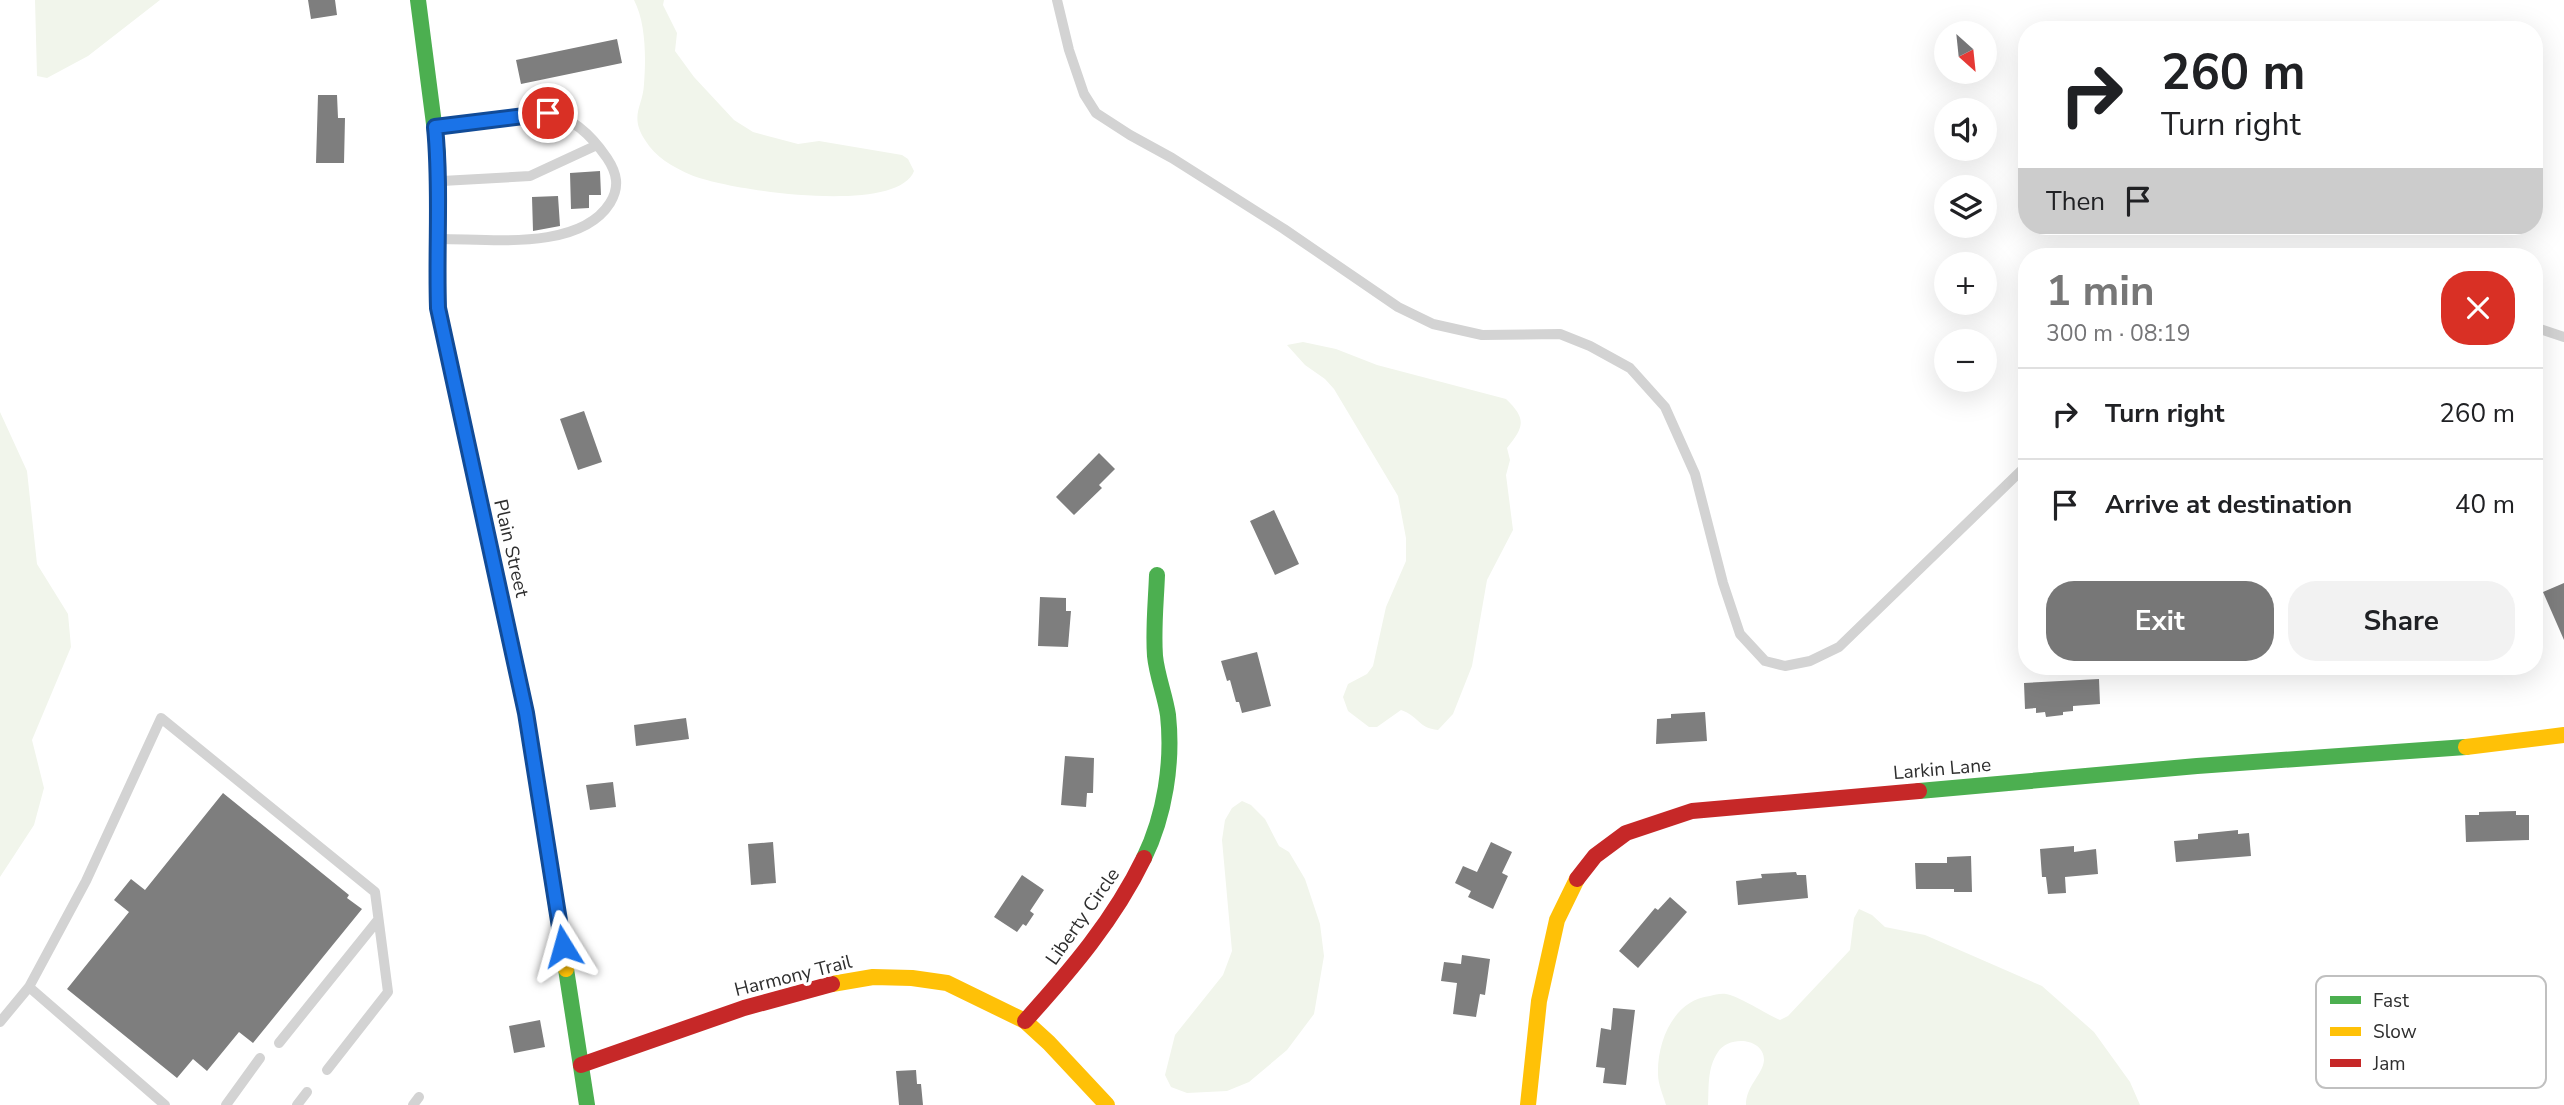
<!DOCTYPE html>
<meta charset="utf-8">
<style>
body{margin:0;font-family:"Nunito Sans",sans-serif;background:#f2f2f2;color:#202124;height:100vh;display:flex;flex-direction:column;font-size:26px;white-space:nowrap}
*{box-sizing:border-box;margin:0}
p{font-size:23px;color:#757577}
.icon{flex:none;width:38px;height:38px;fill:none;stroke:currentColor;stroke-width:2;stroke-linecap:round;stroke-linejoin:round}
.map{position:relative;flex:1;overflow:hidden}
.panel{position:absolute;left:2018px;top:248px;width:525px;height:427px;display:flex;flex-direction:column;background:#fff;border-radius:28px;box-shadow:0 7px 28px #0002}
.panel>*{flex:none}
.hud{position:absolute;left:2018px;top:21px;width:525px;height:214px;border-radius:28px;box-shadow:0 7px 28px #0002;background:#fff;color:#202124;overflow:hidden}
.needle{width:46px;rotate:153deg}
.tools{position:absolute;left:1934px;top:21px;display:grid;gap:14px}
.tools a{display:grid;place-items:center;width:63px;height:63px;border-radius:50%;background:#fff;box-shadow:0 7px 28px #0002;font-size:35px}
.pin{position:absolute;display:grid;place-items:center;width:60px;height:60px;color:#fff;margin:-30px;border:4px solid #fff;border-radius:50%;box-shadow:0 2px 7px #0007}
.me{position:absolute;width:77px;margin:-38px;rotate:352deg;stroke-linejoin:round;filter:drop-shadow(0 0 5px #0008)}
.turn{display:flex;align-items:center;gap:24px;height:147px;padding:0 28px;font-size:32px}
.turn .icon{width:91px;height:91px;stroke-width:2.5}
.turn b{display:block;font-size:49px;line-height:60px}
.then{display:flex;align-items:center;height:66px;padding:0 28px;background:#0003;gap:14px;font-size:26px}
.round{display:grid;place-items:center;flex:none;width:74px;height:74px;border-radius:28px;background:#f2f2f2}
.overview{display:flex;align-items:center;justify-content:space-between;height:119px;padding:0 28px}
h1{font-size:42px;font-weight:700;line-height:52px;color:#777}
.button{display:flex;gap:14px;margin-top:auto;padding:14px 28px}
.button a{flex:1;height:80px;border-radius:28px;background:#777;color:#fff;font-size:28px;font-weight:700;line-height:80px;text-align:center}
.button a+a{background:#f2f2f2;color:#202124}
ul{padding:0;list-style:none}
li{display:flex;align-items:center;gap:21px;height:91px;padding:0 28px;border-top:2px solid #e0e0e0}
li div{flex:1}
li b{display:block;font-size:26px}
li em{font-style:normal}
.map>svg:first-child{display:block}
</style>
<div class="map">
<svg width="2564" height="1105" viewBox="0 0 2564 1105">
<rect width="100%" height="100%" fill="#fff"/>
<path fill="#f1f5eb" d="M 35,0 L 160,0 L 88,56 L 47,78 L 37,76 Z
M 634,0 L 664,0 L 663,5 L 677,33 L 675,51 L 694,77 L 734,120 L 753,132 L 798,144 L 819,141 L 902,155 L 908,159 L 914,171 C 897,216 727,190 691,175 C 673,167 655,157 645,140 C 629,115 643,107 644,84 C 646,58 646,23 634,0 Z
M 1303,342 L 1336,349 L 1377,365 L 1506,399 C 1527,419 1524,427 1507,448 L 1510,460 L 1506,475 L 1513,530 L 1487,580 L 1472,666 L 1453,714 L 1438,730 C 1418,728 1419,716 1401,710 L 1377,727 L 1369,727 L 1348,711 L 1343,697 L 1348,684 L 1367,674 L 1373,666 L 1386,607 L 1406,561 L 1406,538 L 1398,496 L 1334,389 L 1325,379 L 1305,365 L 1287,345 Z
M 0,412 L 27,471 L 37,564 L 68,614 L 71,647 L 32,740 L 44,788 L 34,825 L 0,877 Z
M 1242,801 L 1251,805 L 1265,819 L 1279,846 L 1289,852 L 1305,879 L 1320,924 L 1324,956 L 1314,1014 L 1287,1050 L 1249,1082 L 1227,1091 L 1187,1093 L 1171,1087 L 1165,1075 L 1175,1035 L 1223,975 L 1232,951 L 1222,840 L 1225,820 L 1232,808 Z
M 1859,909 L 1872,915 L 1885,927 L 1925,935 L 2042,986 L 2094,1032 L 2130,1082 L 2140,1105 L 1746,1105 C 1746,1085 1763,1075 1764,1060 C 1764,1038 1729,1035 1718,1052 C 1707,1068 1709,1087 1708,1105 L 1666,1105 C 1663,1095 1658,1084 1658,1074 C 1657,1041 1674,1000 1710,996 C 1714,995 1721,993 1726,994 C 1739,996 1766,1014 1780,1020 L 1788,1016 L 1850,950 L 1854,918 Z"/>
<path fill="#7e7e7e" d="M 308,0 L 335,0 L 337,15 L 311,19 Z
M 617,39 L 622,63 L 521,84 L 516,60 Z
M 318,95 L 337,95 L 338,118 L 345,118 L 344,163 L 316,163 Z
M 600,171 L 601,195 L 589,195 L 589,208 L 571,209 L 570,173 Z
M 558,196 L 560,226 L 533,231 L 532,197 Z
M 584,411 L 602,462 L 578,470 L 560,419 Z
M 1099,453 L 1115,469 L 1099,485 L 1102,488 L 1074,515 L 1056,497 Z
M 1274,510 L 1299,564 L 1275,575 L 1250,521 Z
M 2564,583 L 2564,640 L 2543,592 Z
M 1040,597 L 1066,598 L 1066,611 L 1071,611 L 1068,647 L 1038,646 Z
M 1257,652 L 1271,706 L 1242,713 L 1239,702 L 1236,702 L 1230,680 L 1227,681 L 1221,661 Z
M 2099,679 L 2100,704 L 2073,706 L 2073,711 L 2063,712 L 2063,715 L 2046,717 L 2045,712 L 2036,713 L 2036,708 L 2025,709 L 2024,683 Z
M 1705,712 L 1707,741 L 1656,744 L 1657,719 L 1671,718 L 1671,714 Z
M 686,718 L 689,739 L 636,746 L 634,725 Z
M 1065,756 L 1094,758 L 1093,793 L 1087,793 L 1086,807 L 1061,805 Z
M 613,782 L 616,807 L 590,810 L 586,785 Z
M 223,793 L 349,895 L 347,898 L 362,909 L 253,1043 L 239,1032 L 207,1071 L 193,1059 L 177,1078 L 67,989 L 129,912 L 114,900 L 131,879 L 145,890 Z
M 2516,811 L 2516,815 L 2529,815 L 2529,840 L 2466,842 L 2465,815 L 2479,815 L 2479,812 Z
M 2238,830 L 2238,834 L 2249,833 L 2251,856 L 2176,862 L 2174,841 L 2198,839 L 2198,834 Z
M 773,842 L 776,883 L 751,885 L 748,844 Z
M 1491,842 L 1512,852 L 1502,873 L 1508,876 L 1493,909 L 1468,897 L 1471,891 L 1455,883 L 1463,866 L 1477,872 Z
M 2074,846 L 2074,852 L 2096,849 L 2098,874 L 2065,877 L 2066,893 L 2048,894 L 2046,877 L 2042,877 L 2040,849 Z
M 1971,856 L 1972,892 L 1954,892 L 1954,889 L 1916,889 L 1915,863 L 1947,863 L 1947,857 Z
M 1796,872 L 1797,875 L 1806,875 L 1808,898 L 1738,905 L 1736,881 L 1762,878 L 1761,874 Z
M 1022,875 L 1044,890 L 1030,911 L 1034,914 L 1026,926 L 1023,924 L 1017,932 L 994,917 Z
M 1670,897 L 1687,912 L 1638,968 L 1619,951 L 1655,908 L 1658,910 Z
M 1462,955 L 1490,959 L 1485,995 L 1480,994 L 1476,1017 L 1453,1014 L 1457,983 L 1441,981 L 1444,962 L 1461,964 Z
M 1613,1008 L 1635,1010 L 1626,1085 L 1603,1083 L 1605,1068 L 1596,1067 L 1601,1028 L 1611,1030 Z
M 540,1020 L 545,1047 L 514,1053 L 509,1026 Z
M 916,1070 L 917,1084 L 921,1084 L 923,1105 L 899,1105 L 896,1071 Z"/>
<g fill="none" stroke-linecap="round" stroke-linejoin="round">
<path stroke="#d3d3d3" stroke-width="10" d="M 1057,0 L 1069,50 L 1084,94 L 1096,113 L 1130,135 L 1172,158 L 1284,229 L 1398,307 L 1433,324 L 1482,335 L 1560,334 L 1590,346 L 1630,368 L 1665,407 L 1695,474 L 1723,583 L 1740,634 L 1765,661 L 1785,666 L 1810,661 L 1839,647 L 2026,466
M 438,126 C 464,123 491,120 517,116 C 527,115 540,111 549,113 C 574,118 594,139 607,158 C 617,173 620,187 610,203 C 580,251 490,239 440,239
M 442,181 L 530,176 L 597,145
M 2534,327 L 2564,337
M 29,987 L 86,881 L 161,718 L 375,892 L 388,992 L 327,1070
M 0,1022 L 29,987 L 165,1105
M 279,1043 L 378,920
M 226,1105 L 260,1058
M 297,1105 L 307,1092
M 413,1105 L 419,1097"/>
<path stroke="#4caf50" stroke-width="16" d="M 418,0 L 438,155 L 438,308 L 488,538
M 1919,791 L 2197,766 L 2466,747
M 1144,858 C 1165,815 1173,762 1168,715 C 1165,695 1157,676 1155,656 C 1153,629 1156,602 1157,575
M 566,969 L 587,1105"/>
<path stroke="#ffc107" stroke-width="16" d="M 488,538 L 526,713 L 566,969
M 2466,747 L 2564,735
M 832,984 L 873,977 L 912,978 L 947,983 L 1025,1021 L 1049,1043 L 1107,1105
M 1528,1105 L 1539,1001 L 1557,920 L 1577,879"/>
<path stroke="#c62828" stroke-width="16" d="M 1577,879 L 1595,856 L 1626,833 L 1692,811 L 1919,791
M 1025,1021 C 1071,970 1114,920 1144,858
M 581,1065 L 744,1008 L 832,984"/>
</g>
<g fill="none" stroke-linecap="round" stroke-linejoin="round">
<defs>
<path id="route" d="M 548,113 L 435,127 C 441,187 436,247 438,308 L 526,713 L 563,946"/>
</defs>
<use href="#route" stroke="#114b97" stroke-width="18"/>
<use href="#route" stroke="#1a73e8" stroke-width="12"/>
</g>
<g text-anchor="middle" stroke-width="7" stroke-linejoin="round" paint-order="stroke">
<g font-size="19" fill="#2e2e2e" stroke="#fff">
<text transform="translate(512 548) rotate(77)" y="7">Plain Street</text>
<text transform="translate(1942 768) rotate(-5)" y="7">Larkin Lane</text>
<text transform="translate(1082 916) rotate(-55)" y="7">Liberty Circle</text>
<text transform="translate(793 975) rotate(-14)" y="7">Harmony Trail</text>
</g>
</g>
<rect x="2316" y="976" width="230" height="112" rx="10" fill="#fff" stroke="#c0c0c0" stroke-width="2"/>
<rect x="2330" y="996" width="31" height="8" fill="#4caf50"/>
<rect x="2330" y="1027" width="31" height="9" fill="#ffc107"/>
<rect x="2330" y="1059" width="31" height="8" fill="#c62828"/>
<g font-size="19" fill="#2e2e2e">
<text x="2373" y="1007">Fast</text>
<text x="2373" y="1038">Slow</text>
<text x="2373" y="1070">Jam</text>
</g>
</svg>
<div class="tools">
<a><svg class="needle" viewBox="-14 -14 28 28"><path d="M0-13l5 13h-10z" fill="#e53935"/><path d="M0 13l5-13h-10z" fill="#757577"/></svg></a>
<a><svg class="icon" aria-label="sound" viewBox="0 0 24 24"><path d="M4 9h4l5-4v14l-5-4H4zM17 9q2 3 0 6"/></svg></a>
<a><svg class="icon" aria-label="layers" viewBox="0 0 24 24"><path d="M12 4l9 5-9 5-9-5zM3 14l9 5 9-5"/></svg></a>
<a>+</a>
<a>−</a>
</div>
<div class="pin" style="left:548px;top:113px;background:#d93025"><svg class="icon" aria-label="arrive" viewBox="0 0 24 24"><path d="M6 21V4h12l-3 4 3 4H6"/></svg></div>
<svg class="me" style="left:563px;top:946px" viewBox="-20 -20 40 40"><path d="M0-17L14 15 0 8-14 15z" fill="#1a73e8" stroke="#fff" stroke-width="4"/></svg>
<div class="hud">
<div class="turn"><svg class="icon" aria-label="right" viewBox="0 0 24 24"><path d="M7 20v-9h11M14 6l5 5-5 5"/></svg><div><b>260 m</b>Turn right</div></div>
<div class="then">Then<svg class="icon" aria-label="arrive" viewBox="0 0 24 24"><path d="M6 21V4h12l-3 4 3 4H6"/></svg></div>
</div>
<section class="panel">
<div class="overview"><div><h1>1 min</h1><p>300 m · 08:19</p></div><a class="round" style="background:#d93025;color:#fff"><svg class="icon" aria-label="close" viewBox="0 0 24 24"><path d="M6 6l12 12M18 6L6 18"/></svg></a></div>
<ul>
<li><svg class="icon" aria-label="right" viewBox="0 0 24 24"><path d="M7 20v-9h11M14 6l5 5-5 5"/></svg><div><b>Turn right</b></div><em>260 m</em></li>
<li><svg class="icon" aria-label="arrive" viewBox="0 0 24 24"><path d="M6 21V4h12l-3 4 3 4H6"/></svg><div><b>Arrive at destination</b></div><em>40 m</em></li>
</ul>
<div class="button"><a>Exit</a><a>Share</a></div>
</section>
</div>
